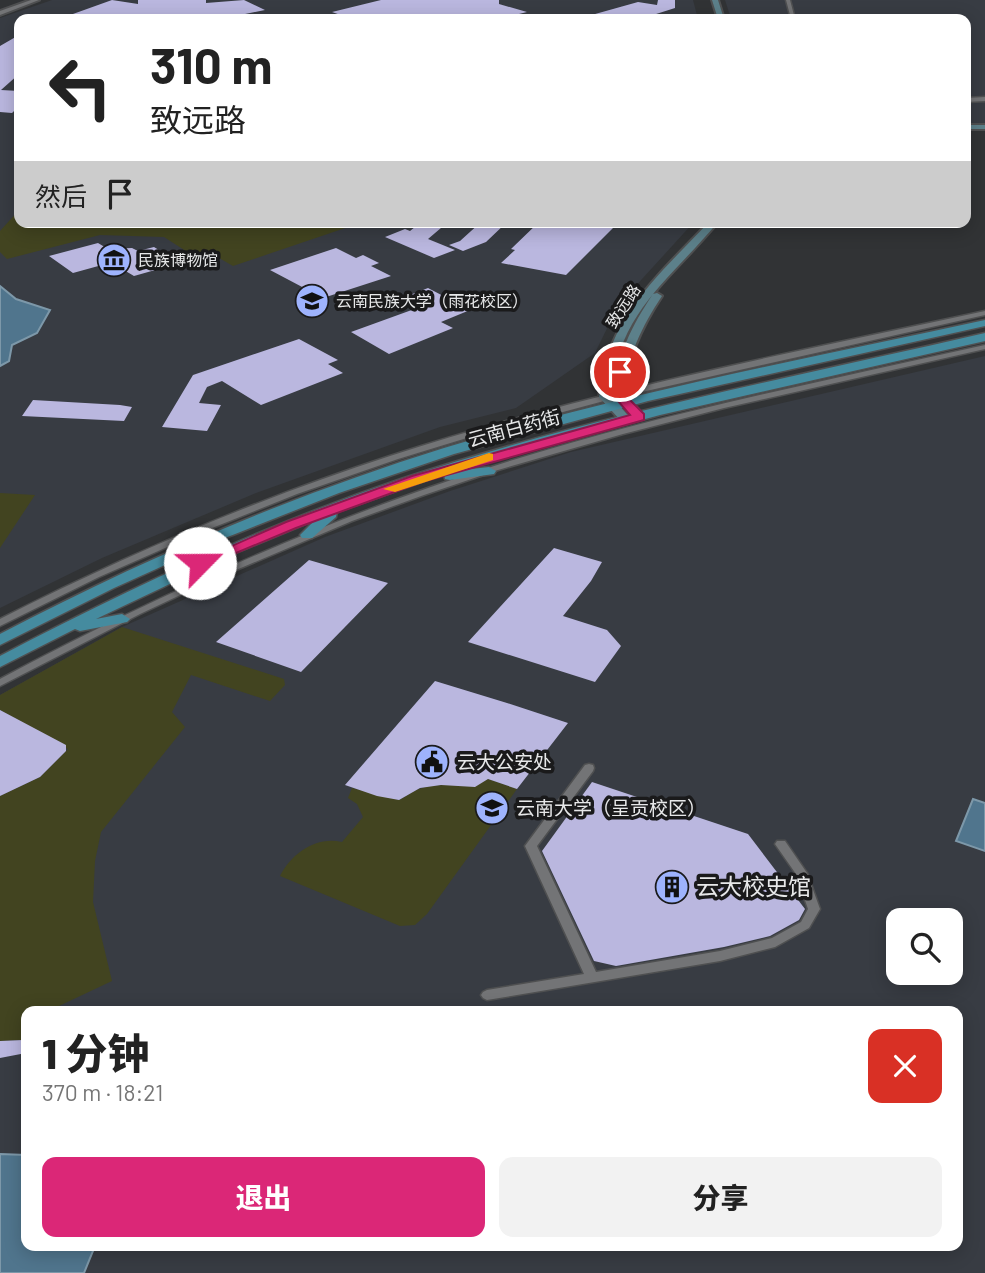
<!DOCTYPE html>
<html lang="zh">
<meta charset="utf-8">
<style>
body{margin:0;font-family:Barlow,"Noto Sans SC",sans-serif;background:#f2f2f2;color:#222;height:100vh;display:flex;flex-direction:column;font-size:26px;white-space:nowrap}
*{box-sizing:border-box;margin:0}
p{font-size:23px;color:#767676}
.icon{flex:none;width:38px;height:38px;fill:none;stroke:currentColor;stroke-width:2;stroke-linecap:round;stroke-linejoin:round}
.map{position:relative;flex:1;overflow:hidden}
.details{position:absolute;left:21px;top:1006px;width:942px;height:245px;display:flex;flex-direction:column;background:#fff;border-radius:14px;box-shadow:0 4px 18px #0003}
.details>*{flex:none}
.hud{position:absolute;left:14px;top:14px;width:957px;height:214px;border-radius:14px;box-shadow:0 4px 18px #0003;background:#fff;color:#222;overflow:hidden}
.controls{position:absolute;left:886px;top:908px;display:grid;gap:14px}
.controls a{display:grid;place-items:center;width:77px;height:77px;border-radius:14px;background:#fff;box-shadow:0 4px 18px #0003;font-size:35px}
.pin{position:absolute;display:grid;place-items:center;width:60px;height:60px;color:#fff;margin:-30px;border:4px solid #fff;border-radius:50%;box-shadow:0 2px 7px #0007}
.me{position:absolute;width:77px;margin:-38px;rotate:67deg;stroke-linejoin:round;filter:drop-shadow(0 0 5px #0008)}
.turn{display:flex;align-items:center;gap:24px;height:147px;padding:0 21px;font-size:32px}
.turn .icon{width:91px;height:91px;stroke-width:2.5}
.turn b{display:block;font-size:49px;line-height:60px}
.then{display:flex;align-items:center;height:66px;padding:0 21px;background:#0003;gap:14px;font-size:26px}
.round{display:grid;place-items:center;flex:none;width:74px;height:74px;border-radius:14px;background:#f2f2f2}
.head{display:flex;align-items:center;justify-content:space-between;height:119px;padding:0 21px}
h1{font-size:42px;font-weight:800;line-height:52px}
.button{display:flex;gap:14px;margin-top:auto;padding:14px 21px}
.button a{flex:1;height:80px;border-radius:14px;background:#db2777;color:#fff;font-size:28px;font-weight:800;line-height:80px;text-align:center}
.button a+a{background:#f2f2f2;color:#222}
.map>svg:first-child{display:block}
</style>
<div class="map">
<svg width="985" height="1273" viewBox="0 0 985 1273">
<rect width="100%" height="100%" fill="#313335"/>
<path fill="#383c43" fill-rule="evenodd" d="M 52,0 L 693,0 L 698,19 L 19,19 L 19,222 L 694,222 L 632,290 L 615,312 L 595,353 L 516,408 L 440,427 L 256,493 L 102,558 L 0,608 L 0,18 Z
M 725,0 L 985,0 L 985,123 L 966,123 L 966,19 L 731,19 Z
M 985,356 L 985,1273 L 0,1273 L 0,695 L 122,627 L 325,537 L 450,491 L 571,452 ZM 898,920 L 950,920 L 950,973 L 898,973 ZM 26,1012 L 957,1012 L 957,1246 L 26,1246 Z"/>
<path fill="#424420" d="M 19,210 L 19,222 L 363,222 L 233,266 L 219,258 L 203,262 L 164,237 L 100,235 L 7,259 L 0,252 L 0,231 Z
M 0,493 L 35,495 L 0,548 Z
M 122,627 L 284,679 L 285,685 L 270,701 L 191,675 L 172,712 L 185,727 L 101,832 L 95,861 L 93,902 L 112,981 L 59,1006 L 60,1011 L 26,1012 L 26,1040 L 0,1041 L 0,796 L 40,777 L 68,749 L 0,710 L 0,695 Z
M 488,779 L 517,789 L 427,914 L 415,925 L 400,926 L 280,876 C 292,853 316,836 342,842 L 363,817 L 357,804 L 348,798 L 352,788 L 399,800 C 406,797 412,791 419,789 C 442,780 466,791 488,779 Z"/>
<path fill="#50758d" stroke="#7d98a9" stroke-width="2" d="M 0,286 L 16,299 L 50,310 L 37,333 L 12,345 L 9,361 L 0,366 Z
M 973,799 L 985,803 L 985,851 L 956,841 Z
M 0,1154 L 26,1155 L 26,1246 L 95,1246 L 84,1273 L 0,1273 Z"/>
<path fill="#bab7df" d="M 112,0 L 138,4 L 138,0 L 206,0 L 206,3 L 244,0 L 265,10 L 221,19 L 59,19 Z
M 381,0 L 499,0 L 499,4 L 527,12 L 499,19 L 352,19 L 332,12 Z
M 658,0 L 675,0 L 675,8 L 653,15 L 652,19 L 588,19 L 588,16 L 638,2 L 657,5 Z
M 19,35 L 19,74 L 1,90 L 19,91 L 19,106 L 12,113 L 0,112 L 0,46 Z
M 421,222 L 448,222 L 428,239 L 455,250 L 434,258 L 385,237 L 405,229 L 410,231 Z
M 481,222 L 507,222 L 486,242 L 463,251 L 449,245 L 460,241 Z
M 539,222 L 619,222 L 566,275 L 501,263 L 515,250 L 511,249 Z
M 98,243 L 108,249 L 132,248 L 138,251 L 154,247 L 180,263 L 134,276 L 117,266 L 102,265 L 73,273 L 49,256 Z
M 336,248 L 356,258 L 363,255 L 379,263 L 371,266 L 391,276 L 323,298 L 270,270 Z
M 428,288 L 470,310 L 441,322 L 453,328 L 389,354 L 351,332 L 420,307 L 402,298 Z
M 299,339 L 338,360 L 328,364 L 343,373 L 261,405 L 222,381 L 207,387 L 199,403 L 221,405 L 207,431 L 162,427 L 193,375 Z
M 33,400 L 120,405 L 132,407 L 124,421 L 22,416 Z
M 554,548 L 602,562 L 591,581 L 563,616 L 607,630 L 621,646 L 595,682 L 468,642 Z
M 309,560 L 388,583 L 301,672 L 216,642 Z
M 435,681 L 507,703 L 568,723 L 517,789 L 488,779 L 475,787 L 441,785 L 420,788 L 399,800 L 377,796 L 345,785 Z
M 0,710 L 66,745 L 66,751 L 40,777 L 0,796 Z
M 592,782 L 748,834 L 805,909 L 799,920 L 770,936 L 724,947 L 616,966 L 594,961 L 542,851 Z
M 23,1040 L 26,1053 L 0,1058 L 0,1041 Z"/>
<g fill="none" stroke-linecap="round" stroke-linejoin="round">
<defs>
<path id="minor" d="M 786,0 L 790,0 L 795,19 L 791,19 Z
M 985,97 L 985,101 L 966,102 L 966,98 Z
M 985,311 L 985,315 L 615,398 L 470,437 L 398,459 L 297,494 L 197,534 L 99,577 L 0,626 L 0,619 C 126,555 255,500 390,456 C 584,393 786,354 985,311 Z
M 985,345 L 985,349 L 724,408 L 623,434 L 498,470 L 424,495 L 352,521 L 210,581 L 140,614 L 0,686 L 0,679 C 158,595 320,521 491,467 C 653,415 820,382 985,345 Z
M 589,764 L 593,765 L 594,768 L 593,771 L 537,846 L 596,972 L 720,951 L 772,938 L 801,922 L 808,909 L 796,874 L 775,844 L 777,841 L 785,841 L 807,873 L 820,909 L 809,928 L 775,947 L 720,961 L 487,1000 L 483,998 L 481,995 L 483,992 L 487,990 L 584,974 L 525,846 L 585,765 Z"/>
<path id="tertiary" d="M 31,0 L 39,0 L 0,15 L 0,11 Z"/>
<path id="secondary" d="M 712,0 L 718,0 L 724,19 L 718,19 Z
M 966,125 L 985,125 L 985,129 L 966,129 Z
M 709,222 L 718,222 C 669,281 617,313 611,396 L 632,420 L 626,423 L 622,422 L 599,397 C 607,318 657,277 709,222 Z
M 657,293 L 662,296 C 642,326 627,357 624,393 L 645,417 L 639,420 L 635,419 L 612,394 C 617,356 632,325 653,294 Z"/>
<path id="primary" d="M 985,320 L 985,326 L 648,401 L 454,454 L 339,493 L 225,538 L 114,588 L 0,645 L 0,634 C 143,559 290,496 444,448 C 621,394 804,359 985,320 Z
M 985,333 L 985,341 L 660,415 L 453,471 L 489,467 L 496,471 L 494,474 L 450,480 L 445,479 L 444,474 L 337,512 L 336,517 L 312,538 L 302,538 L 300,535 L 315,520 L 233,554 L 96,619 L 122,614 L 130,619 L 127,622 L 80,631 L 75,629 L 0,667 L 0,656 C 130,588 262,526 401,479 C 591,416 790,378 985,333 Z"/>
</defs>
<use href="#minor" stroke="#4f5051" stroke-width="3"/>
<use href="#tertiary" stroke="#4f5051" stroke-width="4"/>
<use href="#secondary" stroke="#4f5051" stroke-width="4"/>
<use href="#primary" stroke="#4f5051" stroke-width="3"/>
<use href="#minor" fill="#737476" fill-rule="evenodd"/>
<use href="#tertiary" fill="#737476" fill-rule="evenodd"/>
<use href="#secondary" fill="#5c808a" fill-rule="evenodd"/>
<use href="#primary" fill="#458b9f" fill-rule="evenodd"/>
</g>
<path fill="#db2777" stroke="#8e194d" stroke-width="2" d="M 620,369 L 626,372 L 624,394 L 644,414 L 644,420 L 422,482 L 296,528 L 205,566 L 200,567 L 193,563 L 286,522 L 412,476 L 630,415 L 612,394 L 614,372 Z"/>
<path fill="#f59e0b" d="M 489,453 L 493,454 L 493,460 L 395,492 L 383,489 Z"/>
<defs>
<symbol id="museum-disc" viewBox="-11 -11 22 22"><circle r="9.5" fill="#9eb3fd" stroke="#1a1a1b"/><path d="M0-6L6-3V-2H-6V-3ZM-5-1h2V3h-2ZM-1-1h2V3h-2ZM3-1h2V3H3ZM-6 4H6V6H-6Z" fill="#111"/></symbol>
<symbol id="university-disc" viewBox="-11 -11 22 22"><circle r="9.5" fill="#9eb3fd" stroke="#1a1a1b"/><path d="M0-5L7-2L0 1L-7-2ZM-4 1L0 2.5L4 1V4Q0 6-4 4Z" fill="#111"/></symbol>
<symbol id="civic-disc" viewBox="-11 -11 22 22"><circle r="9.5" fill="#9eb3fd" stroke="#1a1a1b"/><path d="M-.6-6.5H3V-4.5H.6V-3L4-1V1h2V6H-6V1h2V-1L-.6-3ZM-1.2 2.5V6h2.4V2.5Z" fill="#111"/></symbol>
<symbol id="building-disc" viewBox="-11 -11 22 22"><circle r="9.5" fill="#9eb3fd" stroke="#1a1a1b"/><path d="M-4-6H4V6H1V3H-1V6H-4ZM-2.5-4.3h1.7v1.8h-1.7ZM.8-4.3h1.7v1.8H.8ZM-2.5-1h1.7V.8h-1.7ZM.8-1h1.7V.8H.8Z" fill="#111"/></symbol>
</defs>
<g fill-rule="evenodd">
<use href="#museum-disc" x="95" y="241" width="38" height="38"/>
<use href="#university-disc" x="293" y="282" width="38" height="38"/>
<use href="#civic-disc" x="413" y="743" width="38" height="38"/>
<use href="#university-disc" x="473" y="789" width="38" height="38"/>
<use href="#building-disc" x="653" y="868" width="38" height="38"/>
</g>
<g text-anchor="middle" stroke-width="7" stroke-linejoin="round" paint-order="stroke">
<g font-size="16" fill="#e7e8e9" stroke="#1a1a1b" text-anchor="start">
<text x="138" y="266">民族博物馆</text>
<text x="336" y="307">云南民族大学（雨花校区）</text>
</g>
<g font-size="16" fill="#e7e8e9" stroke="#1a1a1b">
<text transform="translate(623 306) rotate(-57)" y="6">致远路</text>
</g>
<g font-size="19" fill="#e7e8e9" stroke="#1a1a1b">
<text transform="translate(514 428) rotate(-15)" y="7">云南白药街</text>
</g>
<g font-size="19" fill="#e7e8e9" stroke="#1a1a1b" text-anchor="start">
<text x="457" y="769">云大公安处</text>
<text x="516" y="815">云南大学（呈贡校区）</text>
</g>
<g font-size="23" fill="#e7e8e9" stroke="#1a1a1b" text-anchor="start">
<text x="696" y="895">云大校史馆</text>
</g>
</g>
</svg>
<div class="controls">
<a><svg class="icon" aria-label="search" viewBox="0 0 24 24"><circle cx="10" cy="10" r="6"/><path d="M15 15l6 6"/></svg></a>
</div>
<div class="pin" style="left:620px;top:372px;background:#d93025"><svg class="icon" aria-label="arrive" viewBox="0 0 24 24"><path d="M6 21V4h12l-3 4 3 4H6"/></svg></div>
<svg class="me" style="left:200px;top:563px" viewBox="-20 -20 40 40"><circle r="19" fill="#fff"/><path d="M0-13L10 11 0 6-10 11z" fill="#db2777"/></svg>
<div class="hud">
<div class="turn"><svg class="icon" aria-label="left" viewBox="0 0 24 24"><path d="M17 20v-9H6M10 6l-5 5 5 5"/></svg><div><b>310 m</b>致远路</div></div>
<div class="then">然后<svg class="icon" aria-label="arrive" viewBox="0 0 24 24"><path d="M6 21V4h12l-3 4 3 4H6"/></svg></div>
</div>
<section class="details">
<div class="head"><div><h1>1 分钟</h1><p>370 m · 18:21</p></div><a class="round" style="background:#d93025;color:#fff"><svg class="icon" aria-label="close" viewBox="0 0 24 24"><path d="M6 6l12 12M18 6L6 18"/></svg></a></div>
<div class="button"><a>退出</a><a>分享</a></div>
</section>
</div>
